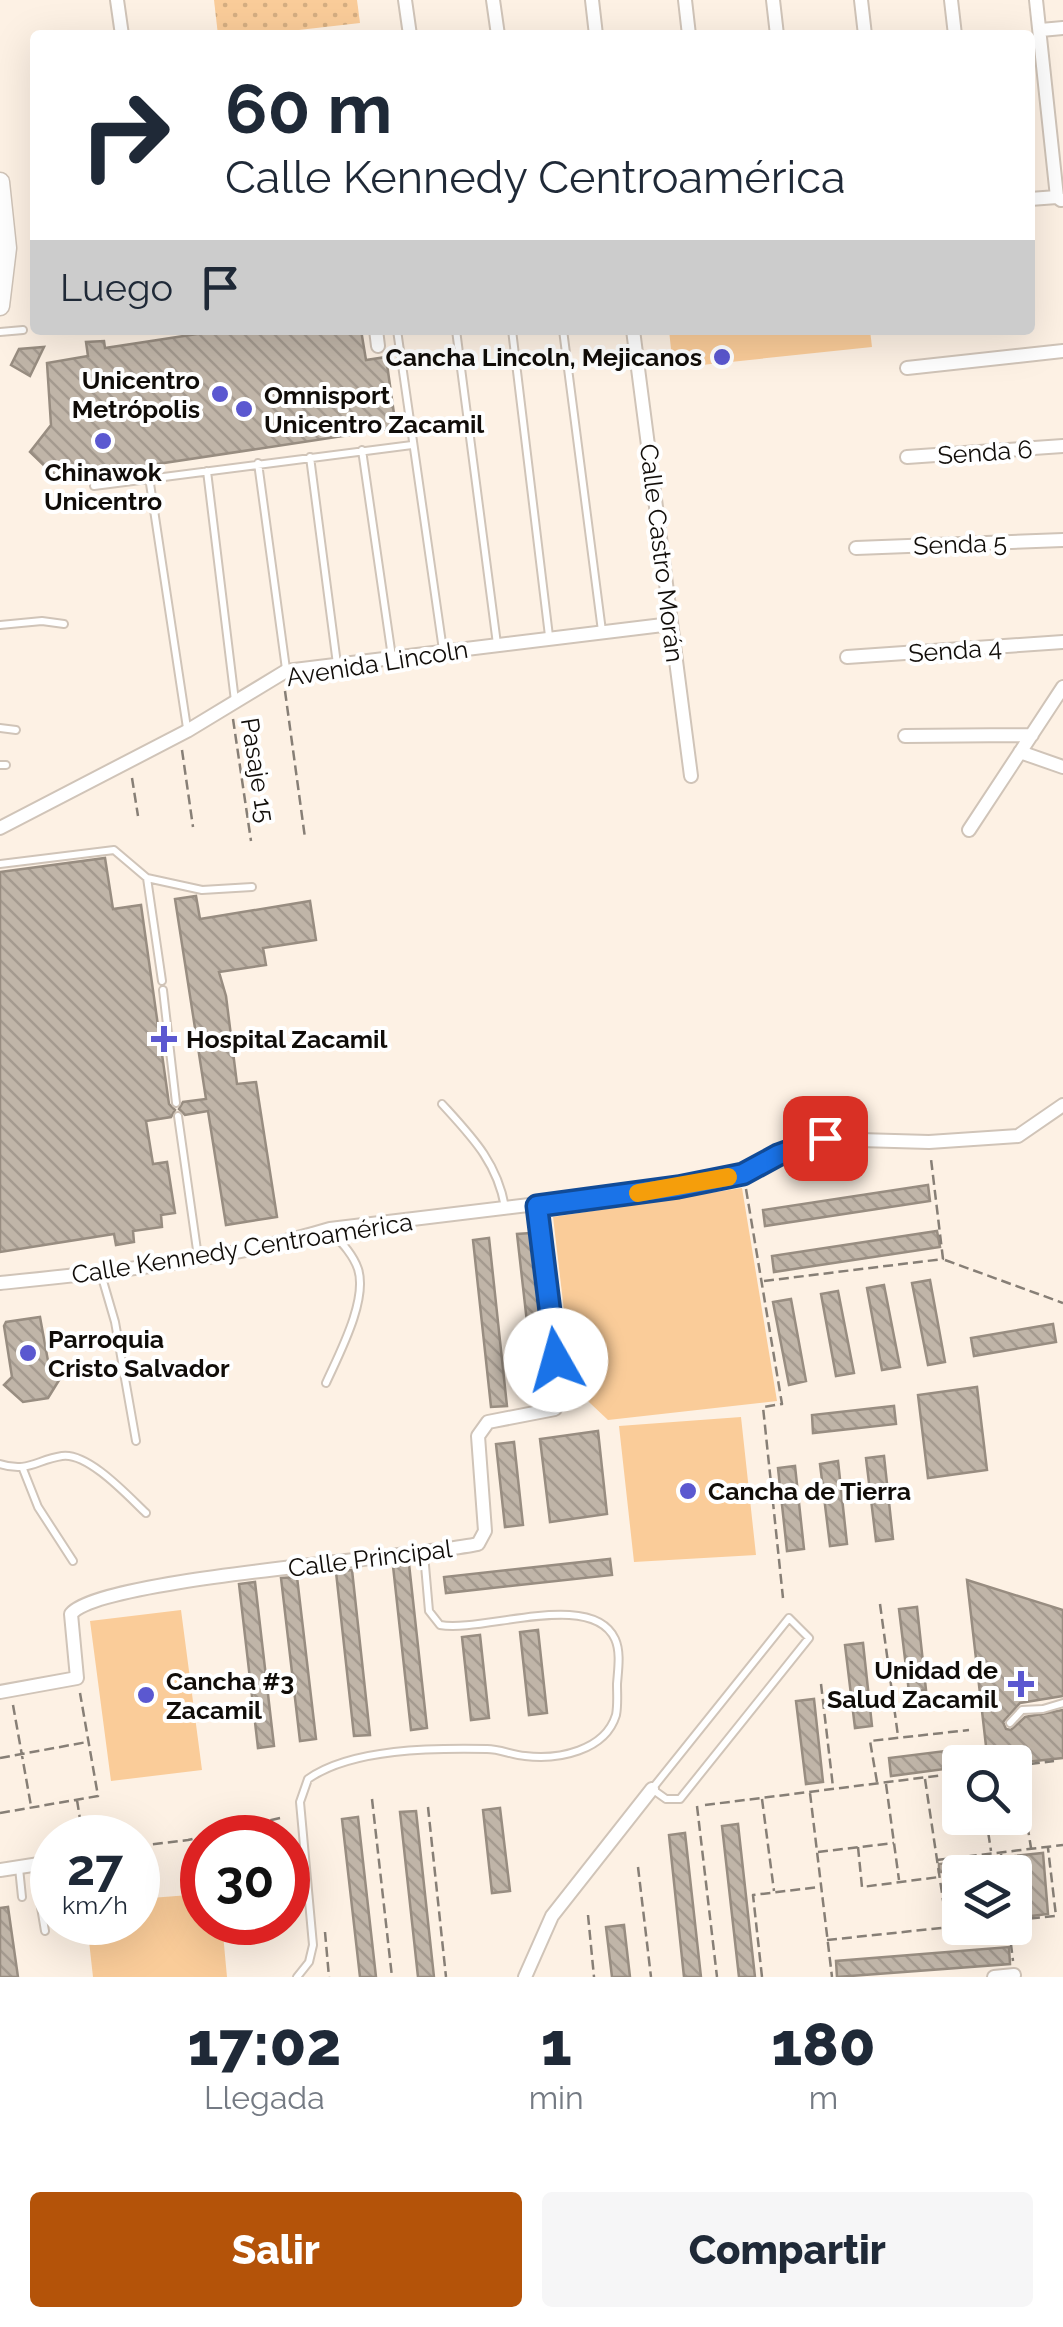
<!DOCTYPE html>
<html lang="es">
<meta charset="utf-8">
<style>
body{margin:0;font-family:Raleway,sans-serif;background:#f6f6f7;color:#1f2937;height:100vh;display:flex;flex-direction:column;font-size:38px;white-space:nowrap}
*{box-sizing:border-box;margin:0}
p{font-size:32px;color:#747a83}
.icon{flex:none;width:55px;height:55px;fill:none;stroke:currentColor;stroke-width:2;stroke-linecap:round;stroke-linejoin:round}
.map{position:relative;height:1977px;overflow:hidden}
.drawer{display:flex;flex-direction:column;background:#fff;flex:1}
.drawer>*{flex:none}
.hud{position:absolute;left:30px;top:30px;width:1005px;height:305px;border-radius:10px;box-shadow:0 10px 40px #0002;background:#fff;color:#1f2937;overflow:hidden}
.tools{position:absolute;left:942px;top:1745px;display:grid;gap:20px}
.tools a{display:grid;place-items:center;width:90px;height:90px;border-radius:10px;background:#fff;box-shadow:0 10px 40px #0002;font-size:50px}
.speed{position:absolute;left:30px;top:1815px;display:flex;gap:20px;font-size:50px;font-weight:700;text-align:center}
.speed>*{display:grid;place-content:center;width:130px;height:130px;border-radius:50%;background:#fff;box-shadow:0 10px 40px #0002;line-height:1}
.speed small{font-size:25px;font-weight:400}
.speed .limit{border:15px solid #d22;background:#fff;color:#111}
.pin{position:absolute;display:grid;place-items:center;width:85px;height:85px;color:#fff;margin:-42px;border-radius:20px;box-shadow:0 5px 15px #0006}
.me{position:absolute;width:110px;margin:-55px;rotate:353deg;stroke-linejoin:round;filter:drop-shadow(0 0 8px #0008)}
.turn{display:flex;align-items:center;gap:35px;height:210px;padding:0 30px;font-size:45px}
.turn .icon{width:130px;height:130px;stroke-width:2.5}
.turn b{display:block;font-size:70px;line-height:85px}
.then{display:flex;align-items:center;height:95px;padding:0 30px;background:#0003;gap:20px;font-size:38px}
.eta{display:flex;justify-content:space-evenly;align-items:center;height:170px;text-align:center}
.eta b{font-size:60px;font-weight:800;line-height:70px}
.button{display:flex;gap:20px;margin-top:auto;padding:20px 30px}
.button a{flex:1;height:115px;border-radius:10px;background:#b45309;color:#fff;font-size:40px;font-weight:800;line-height:115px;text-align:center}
.button a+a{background:#f6f6f7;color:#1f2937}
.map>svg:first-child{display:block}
</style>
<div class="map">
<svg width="1063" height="1977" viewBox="0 0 1063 1977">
<defs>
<pattern id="park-dots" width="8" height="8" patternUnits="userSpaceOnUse" patternTransform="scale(2.5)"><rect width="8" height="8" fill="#facc99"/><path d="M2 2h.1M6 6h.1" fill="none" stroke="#d5ae82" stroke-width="1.8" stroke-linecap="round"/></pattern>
<pattern id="building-back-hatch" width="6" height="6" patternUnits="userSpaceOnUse" patternTransform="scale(2.5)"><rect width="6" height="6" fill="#c0b5a8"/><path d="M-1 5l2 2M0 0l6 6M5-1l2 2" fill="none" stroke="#a49a8f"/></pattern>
</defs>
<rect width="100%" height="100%" fill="#fdf1e4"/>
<path fill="#facc99" d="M 669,330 L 870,330 L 872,347 L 673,368 Z
M 742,1188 L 777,1401 L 608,1420 L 573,1387 L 553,1217 Z
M 741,1417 L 756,1555 L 634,1562 L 619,1426 Z
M 181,1610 L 202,1770 L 111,1781 L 90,1621 Z
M 202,1894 L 202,1922 L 222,1923 L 227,1977 L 93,1977 L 87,1923 L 138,1922 L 138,1899 Z"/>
<path fill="url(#park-dots)" d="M 214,0 L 357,0 L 360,23 L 255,35 L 218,35 Z"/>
<path fill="url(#building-back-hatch)" stroke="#988d81" stroke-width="2.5" d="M 223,330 L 361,330 L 366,360 L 386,357 L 396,428 L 58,479 L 30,452 L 51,425 L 47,363 L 88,356 L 86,342 L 104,341 L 105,348 Z
M 44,347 L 30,376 L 11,365 L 19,349 Z
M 105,858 L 113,909 L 141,905 L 169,1104 L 175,1110 L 171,1117 L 146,1121 L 153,1164 L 167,1162 L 175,1213 L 161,1215 L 162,1227 L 133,1231 L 134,1242 L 116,1245 L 114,1234 L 0,1252 L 0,872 Z
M 196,896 L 200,919 L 310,901 L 316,940 L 263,948 L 266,965 L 219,972 L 226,996 L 237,1084 L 256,1082 L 277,1217 L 226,1225 L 208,1111 L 185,1115 L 179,1109 L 183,1102 L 206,1099 L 175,899 Z
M 928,1185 L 930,1201 L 765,1226 L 763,1210 Z
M 937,1231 L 940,1247 L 774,1272 L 772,1256 Z
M 530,1233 L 551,1397 L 536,1402 L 517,1234 Z
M 489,1238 L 507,1406 L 491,1407 L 473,1240 Z
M 930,1280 L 945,1362 L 928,1365 L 912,1283 Z
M 884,1285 L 900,1367 L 882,1370 L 867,1288 Z
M 838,1291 L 854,1373 L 836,1376 L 821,1294 Z
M 791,1299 L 806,1381 L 789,1385 L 773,1302 Z
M 40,1317 L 50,1372 L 61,1377 L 48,1398 L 23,1402 L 4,1385 L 12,1377 L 4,1326 L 6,1322 Z
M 1053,1324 L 1056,1342 L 974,1356 L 971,1338 Z
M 977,1387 L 987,1470 L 928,1478 L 918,1395 Z
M 894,1406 L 896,1424 L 813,1433 L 812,1415 Z
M 598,1431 L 607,1514 L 550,1522 L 540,1439 Z
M 514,1442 L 523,1525 L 505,1527 L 496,1444 Z
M 884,1456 L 893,1539 L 876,1541 L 866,1458 Z
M 838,1461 L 847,1544 L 830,1546 L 820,1464 Z
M 795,1466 L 804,1549 L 787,1551 L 778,1468 Z
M 610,1559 L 612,1575 L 446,1593 L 444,1577 Z
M 409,1564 L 427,1728 L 411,1730 L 393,1566 Z
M 352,1570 L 370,1735 L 354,1736 L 336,1572 Z
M 297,1577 L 316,1739 L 300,1741 L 281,1578 Z
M 967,1580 L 1063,1610 L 1063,1696 L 1020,1703 L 1003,1722 L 1006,1729 L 1011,1730 L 1025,1717 L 1063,1710 L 1063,1758 L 1015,1763 L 960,1762 L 960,1767 L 891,1776 L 889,1758 L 986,1746 Z
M 255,1582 L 274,1746 L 258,1748 L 239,1584 Z
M 917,1607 L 926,1690 L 909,1692 L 899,1609 Z
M 538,1630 L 547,1713 L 529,1715 L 520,1632 Z
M 480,1635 L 489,1718 L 471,1720 L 462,1637 Z
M 863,1643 L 872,1726 L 855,1728 L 845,1645 Z
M 814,1699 L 823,1782 L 806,1784 L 796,1701 Z
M 500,1808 L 510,1891 L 492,1893 L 483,1810 Z
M 416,1811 L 434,1977 L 418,1977 L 400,1812 Z
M 358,1817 L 376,1977 L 360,1977 L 342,1819 Z
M 738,1824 L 755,1977 L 739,1977 L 722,1826 Z
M 685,1833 L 701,1977 L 684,1977 L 669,1835 Z
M 1043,1853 L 1048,1914 L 1015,1918 L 1015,1872 L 960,1872 L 960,1914 L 952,1915 L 946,1872 L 939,1872 L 939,1864 Z
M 8,1907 L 18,1977 L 0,1977 L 0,1908 Z
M 624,1925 L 630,1977 L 612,1977 L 606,1927 Z
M 1009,1947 L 1010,1964 L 837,1977 L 836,1961 Z"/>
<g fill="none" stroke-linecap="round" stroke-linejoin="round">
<defs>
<path id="lane" d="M 397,330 L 443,650
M 456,330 L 497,644
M 512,330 L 549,636
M 563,330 L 602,631
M 0,332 L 23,330
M 362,450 L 392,657
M 310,457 L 337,664
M 258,463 L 286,669
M 207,471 L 235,701
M 149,477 L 187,728
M 94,486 L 412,445
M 0,625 L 42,621 L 64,624
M 0,728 L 16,730
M 0,765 L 6,765
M 0,864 L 114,850 L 147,878 L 202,890 L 252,887
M 147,878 L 162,981
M 163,990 L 176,1103
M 442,1104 C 472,1137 497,1162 505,1207
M 178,1116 L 198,1257
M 101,1274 L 115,1322 L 136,1441
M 326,1383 C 339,1354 368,1300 358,1269 C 353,1254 340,1241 330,1230
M 0,1464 C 28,1473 36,1460 62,1456 C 88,1452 128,1496 146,1513
M 23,1469 L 38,1507 L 73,1561
M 789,1618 L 809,1638 L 680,1799 L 666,1799 L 652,1789 Z
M 1010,1723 L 1022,1710 L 1043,1709 L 1063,1703
M 34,1866 L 45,1931
M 19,1868 L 22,1897
M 297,1977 L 309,1962 L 313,1945 L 300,1802 L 308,1779 C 352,1748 434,1748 487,1749 C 500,1749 512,1755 525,1756 C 558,1760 605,1751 616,1715 C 618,1705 617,1694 617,1684 C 618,1670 621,1652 615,1639 C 592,1589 482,1633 440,1625 L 429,1611 L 424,1554"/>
<path id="street" d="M 117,0 L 122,35
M 405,0 L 410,35
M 493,0 L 498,35
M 592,0 L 596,35
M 685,0 L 689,35
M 773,0 L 777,35
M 861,0 L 865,35
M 951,0 L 955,35
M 1036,0 L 1057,197
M 1041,30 L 1063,28
M 1030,199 L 1057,197 L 1061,200
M 376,330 L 378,346
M 633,330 L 691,776
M 907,368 L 1063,351
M 907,457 L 1063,446
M 856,548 L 1063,540
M 847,657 L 1063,642
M 905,736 L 1032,735
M 1020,752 L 1063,767
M 0,828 L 187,731 L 286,671 L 671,624
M 969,830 L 1063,687
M 0,1283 C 110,1272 224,1261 330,1229 L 678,1187 L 743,1174 L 778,1155 L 825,1139 L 929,1142 L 1018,1136 L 1063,1105
M 0,1692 L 77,1678 L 71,1614 C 100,1578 413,1558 478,1544 L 485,1531 L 478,1436 L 488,1422 L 555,1409 L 561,1399 L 537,1206
M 0,1870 L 52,1862
M 525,1977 L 552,1916 L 652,1789
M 994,1977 L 1014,1975"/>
<path id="secondary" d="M 0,182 L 7,248 L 0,306"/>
</defs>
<use href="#lane" stroke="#d0c4b8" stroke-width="10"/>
<use href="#street" stroke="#d0c4b8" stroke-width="16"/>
<use href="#secondary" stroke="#d0c4b8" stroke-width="21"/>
<path stroke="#877f76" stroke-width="2.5" stroke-dasharray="10 5" stroke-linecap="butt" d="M 285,691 L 305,838
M 233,719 L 251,841
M 182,750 L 193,827
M 132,778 L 138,816
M 746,1189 L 782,1404 L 763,1407 L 783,1598
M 945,1260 L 1063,1303
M 764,1281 L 943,1259 L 931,1159
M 880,1604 L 898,1736
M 821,1684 L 833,1787
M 13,1705 L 31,1806
M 0,1758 L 87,1742
M 1015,1766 L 1054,1761
M 1018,1766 L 1031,1848
M 925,1779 L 947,1927
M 877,1782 L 870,1741 L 969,1730
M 886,1784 L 899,1880
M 810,1793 L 832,1977
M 372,1799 L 392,1977
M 762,1799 L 774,1891
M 77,1800 L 83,1838
M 705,1805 L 960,1773
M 697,1806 L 717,1977
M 428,1807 L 446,1977
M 0,1813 L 98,1796 L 80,1693
M 986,1818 L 991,1851
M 138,1846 L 188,1840 L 284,1817
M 858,1847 L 862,1887 L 939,1877
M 818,1852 L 894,1843
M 1001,1854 L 1003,1872
M 937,1860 L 1063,1845
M 638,1867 L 651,1977
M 588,1915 L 594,1977
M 1015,1920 L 1056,1916 L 1048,1848
M 1009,1928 L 1013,1961
M 325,1932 L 329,1977
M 827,1940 L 960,1926
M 762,1977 L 753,1895 L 819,1887"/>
<use href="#lane" stroke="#fff" stroke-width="6"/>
<use href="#street" stroke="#fff" stroke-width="12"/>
<use href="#secondary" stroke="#fff" stroke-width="18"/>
</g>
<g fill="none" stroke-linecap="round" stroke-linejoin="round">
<defs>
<path id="route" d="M 556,1360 L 537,1206 L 678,1187 L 743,1174 L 778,1155 L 825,1138"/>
</defs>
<use href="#route" stroke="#114b97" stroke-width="25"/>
<use href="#route" stroke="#1a73e8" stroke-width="18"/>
<path stroke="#f59e0b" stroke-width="18" d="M 638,1193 L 728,1177"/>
</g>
<g fill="#5b58d0" stroke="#fff" stroke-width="4">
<circle cx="722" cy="357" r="10"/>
<circle cx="220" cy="394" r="10"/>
<circle cx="244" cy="409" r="10"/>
<circle cx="103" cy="441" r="10"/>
<path d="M159 1024h10v10h10v10h-10v10h-10v-10h-10v-10h10z"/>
<circle cx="28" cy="1353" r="10"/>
<circle cx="688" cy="1491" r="10"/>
<path d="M1016 1669h10v10h10v10h-10v10h-10v-10h-10v-10h10z"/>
<circle cx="146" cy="1695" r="10"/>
</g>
<g text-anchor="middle" stroke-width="8" stroke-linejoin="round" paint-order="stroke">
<g font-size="25" font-weight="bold" fill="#110d09" stroke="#fff" text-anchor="start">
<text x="702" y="366" text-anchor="end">Cancha Lincoln, Mejicanos</text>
<text x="200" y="389" text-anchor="end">Unicentro<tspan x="200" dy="29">Metrópolis</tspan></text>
<text x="264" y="404">Omnisport<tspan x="264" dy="29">Unicentro Zacamil</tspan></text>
<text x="103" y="481" text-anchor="middle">Chinawok<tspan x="103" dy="29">Unicentro</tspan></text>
<text x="186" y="1048">Hospital Zacamil</text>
<text x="48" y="1348">Parroquia<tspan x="48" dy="29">Cristo Salvador</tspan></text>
<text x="708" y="1500">Cancha de Tierra</text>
<text x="998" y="1679" text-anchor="end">Unidad de<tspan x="998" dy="29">Salud Zacamil</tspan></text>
<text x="166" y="1690">Cancha #3<tspan x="166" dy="29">Zacamil</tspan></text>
</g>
<g font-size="25" fill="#110d09" stroke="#fff">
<text transform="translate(985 452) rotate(-4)" y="9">Senda 6</text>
<text transform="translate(960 544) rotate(-2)" y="9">Senda 5</text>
<text transform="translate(662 553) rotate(83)" y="9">Calle Castro Morán</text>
<text transform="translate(955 650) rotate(-4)" y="9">Senda 4</text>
<text transform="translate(377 663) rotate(-9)" y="9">Avenida Lincoln</text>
<text transform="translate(258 770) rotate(81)" y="9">Pasaje 15</text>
<text transform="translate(242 1248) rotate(-9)" y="9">Calle Kennedy Centroamérica</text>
<text transform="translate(370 1558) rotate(-7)" y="9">Calle Principal</text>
</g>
</g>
</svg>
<div class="tools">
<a><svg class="icon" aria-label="search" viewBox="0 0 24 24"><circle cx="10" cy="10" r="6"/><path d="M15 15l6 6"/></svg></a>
<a><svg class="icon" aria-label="layers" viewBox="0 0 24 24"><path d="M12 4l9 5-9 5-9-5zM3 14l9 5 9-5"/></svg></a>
</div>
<div class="speed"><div>27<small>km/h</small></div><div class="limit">30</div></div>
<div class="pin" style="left:825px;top:1138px;background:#d93025"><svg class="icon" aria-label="arrive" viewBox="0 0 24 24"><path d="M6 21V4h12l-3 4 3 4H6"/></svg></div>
<svg class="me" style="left:556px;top:1360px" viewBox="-20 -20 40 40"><circle r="19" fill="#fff"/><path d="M0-13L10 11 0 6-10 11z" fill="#1a73e8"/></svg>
<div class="hud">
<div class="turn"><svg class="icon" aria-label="right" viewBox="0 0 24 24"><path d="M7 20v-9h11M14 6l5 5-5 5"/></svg><div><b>60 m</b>Calle Kennedy Centroamérica</div></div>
<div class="then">Luego<svg class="icon" aria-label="arrive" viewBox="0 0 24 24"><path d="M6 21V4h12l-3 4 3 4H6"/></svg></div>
</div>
</div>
<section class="drawer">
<div class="eta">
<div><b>17:02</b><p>Llegada</p></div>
<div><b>1</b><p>min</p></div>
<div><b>180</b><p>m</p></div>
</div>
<div class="button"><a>Salir</a><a>Compartir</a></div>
</section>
